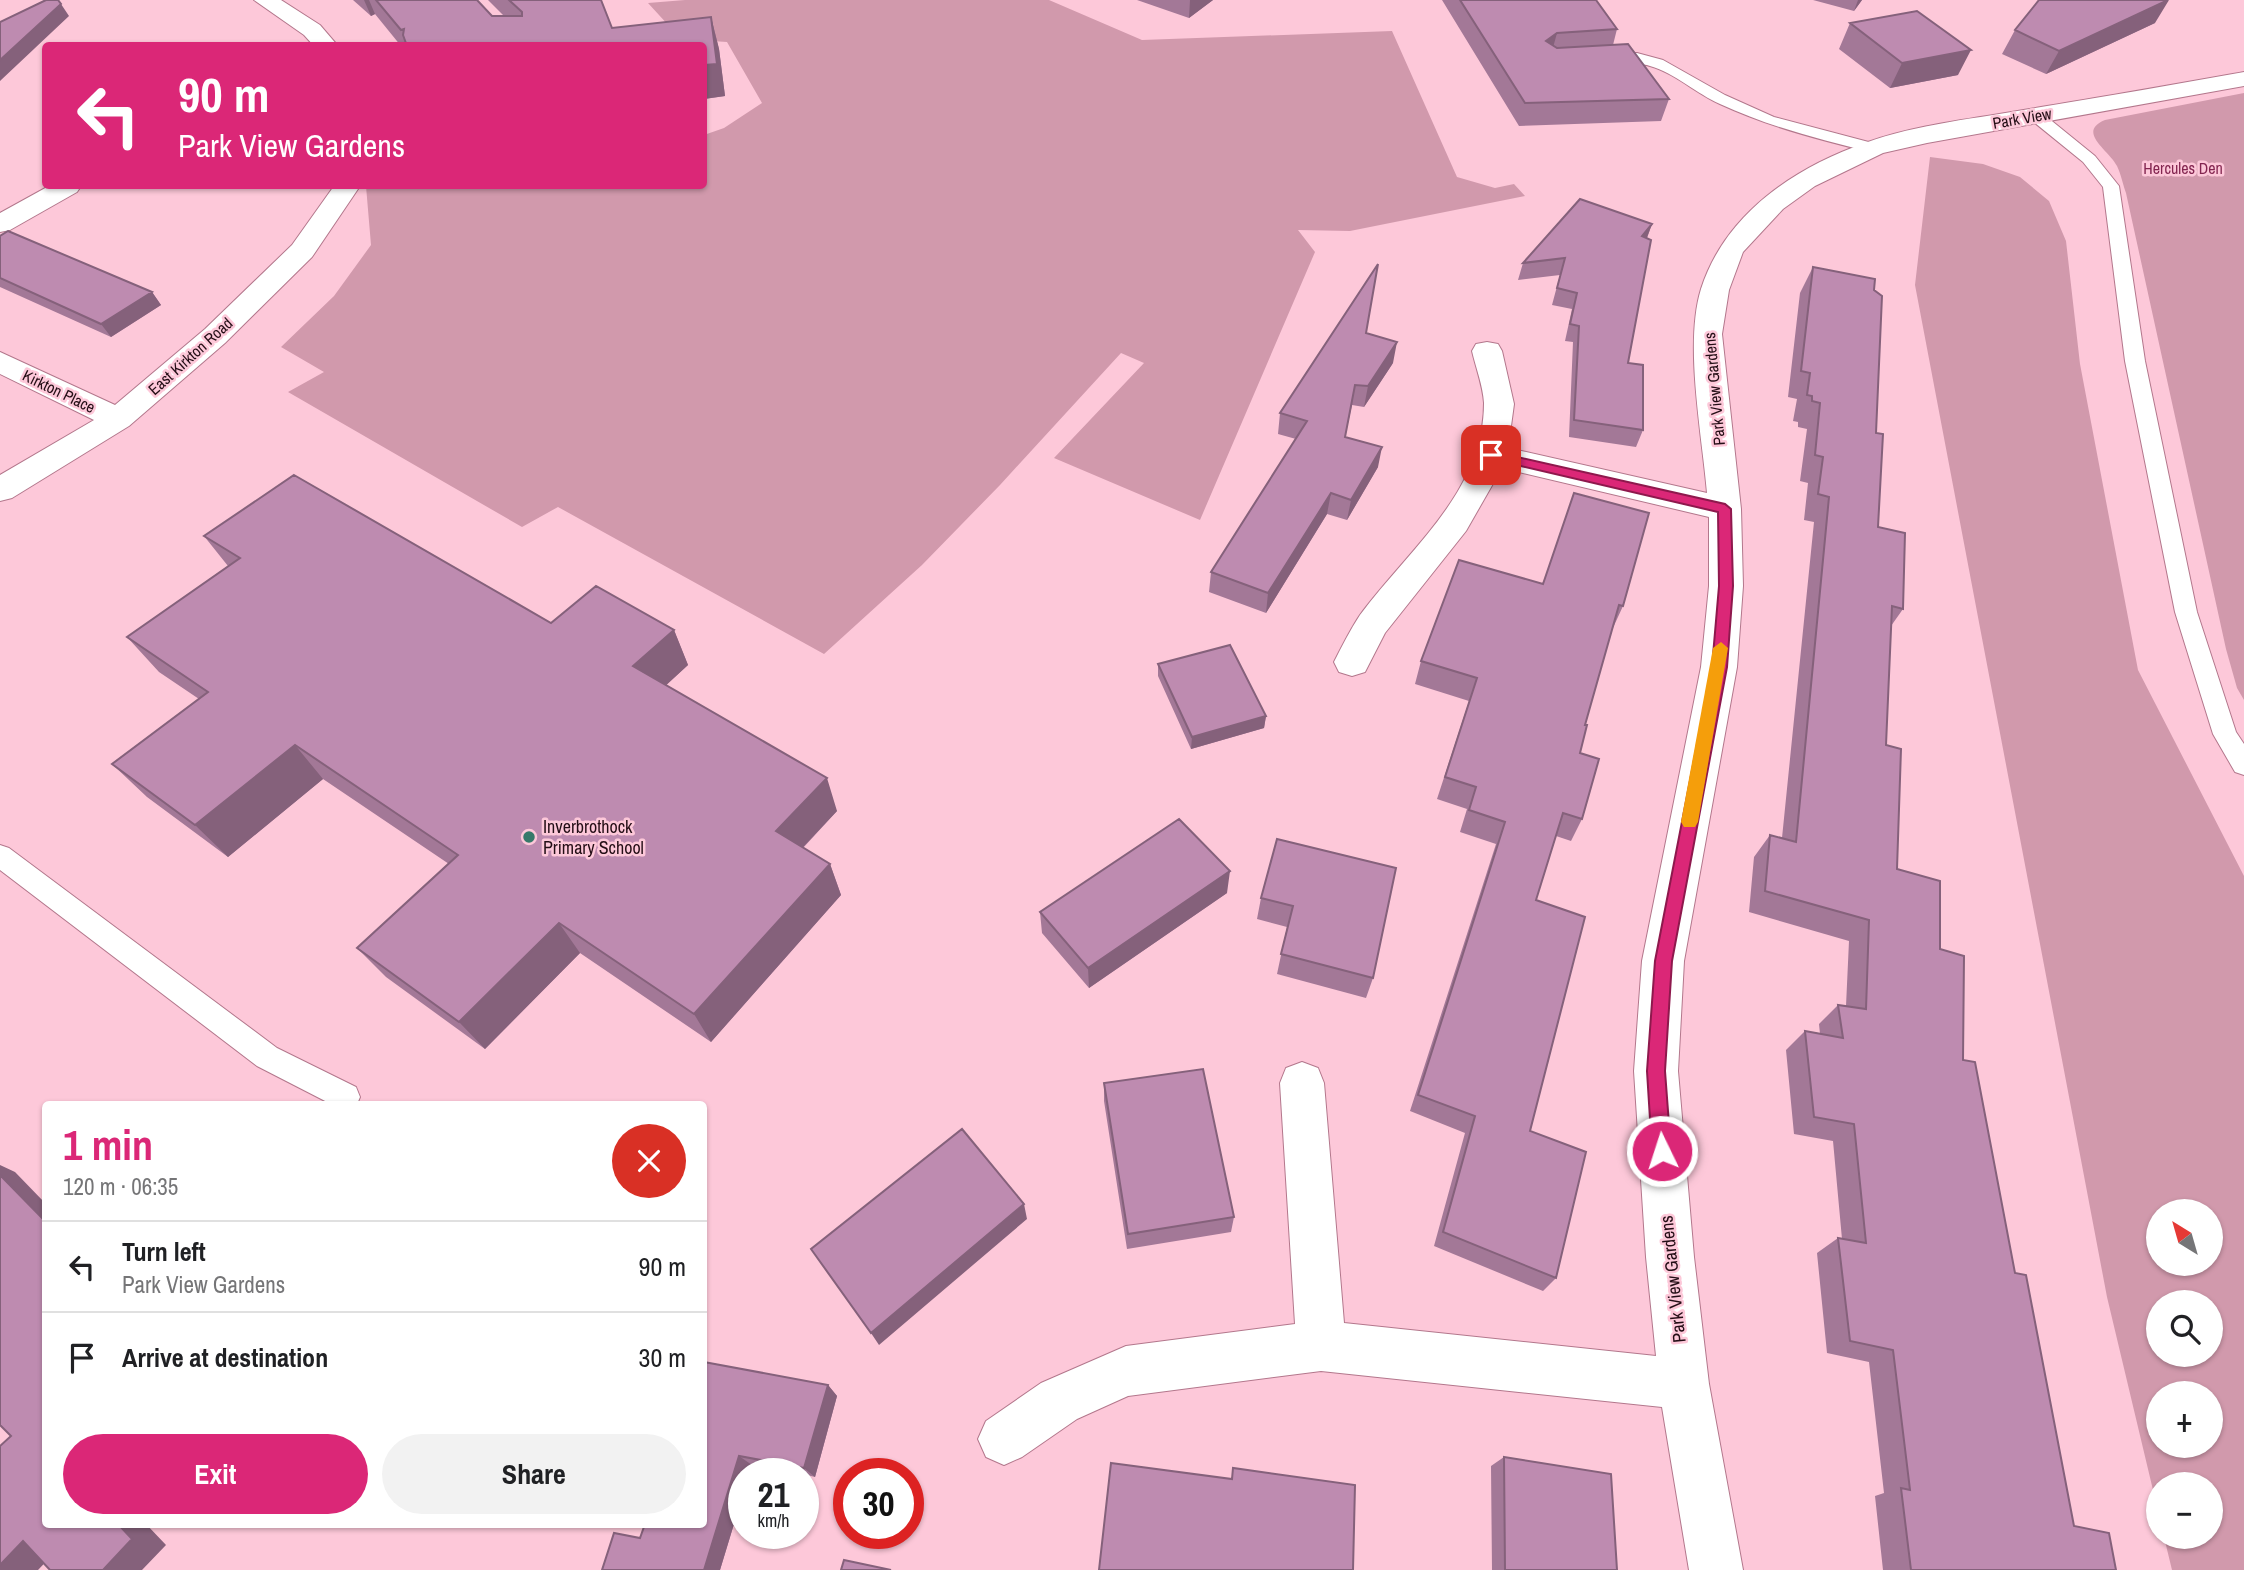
<!DOCTYPE html>
<meta charset="utf-8">
<style>
body{margin:0;font-family:"Archivo Narrow",sans-serif;background:#f2f2f2;color:#202124;height:100vh;display:flex;flex-direction:column;font-size:26px;white-space:nowrap}
*{box-sizing:border-box;margin:0}
p{font-size:23px;color:#757577}
.icon{flex:none;width:38px;height:38px;fill:none;stroke:currentColor;stroke-width:2;stroke-linecap:round;stroke-linejoin:round}
.map{position:relative;flex:1;overflow:hidden}
.details{position:absolute;left:42px;top:1101px;width:665px;height:427px;display:flex;flex-direction:column;background:#fff;border-radius:7px;box-shadow:0 2px 5px #0004}
.details>*{flex:none}
.guide{position:absolute;left:42px;top:42px;width:665px;height:147px;border-radius:7px;box-shadow:0 2px 5px #0004;background:#db2777;color:#fff;overflow:hidden}
.needle{width:46px;rotate:323deg}
.controls{position:absolute;left:2146px;top:1199px;display:grid;gap:14px}
.controls a{display:grid;place-items:center;width:77px;height:77px;border-radius:50%;background:#fff;box-shadow:0 2px 5px #0004;font-size:35px}
.speed{position:absolute;left:728px;top:1458px;display:flex;gap:14px;font-size:35px;font-weight:700;text-align:center}
.speed>*{display:grid;place-content:center;width:91px;height:91px;border-radius:50%;background:#fff;box-shadow:0 2px 5px #0004;line-height:1}
.speed small{font-size:18px;font-weight:400}
.speed .limit{border:10px solid #d22;background:#fff;color:#111}
.pin{position:absolute;display:grid;place-items:center;width:60px;height:60px;color:#fff;margin:-30px;border-radius:14px;box-shadow:0 4px 10px #0006}
.me{position:absolute;width:77px;margin:-38px;rotate:356deg;stroke-linejoin:round;filter:drop-shadow(0 0 5px #0008)}
.turn{display:flex;align-items:center;gap:24px;height:147px;padding:0 21px;font-size:32px}
.turn .icon{width:91px;height:91px;stroke-width:2.5}
.turn b{display:block;font-size:49px;line-height:60px}
.round{display:grid;place-items:center;flex:none;width:74px;height:74px;border-radius:37px;background:#f2f2f2}
.summary{display:flex;align-items:center;justify-content:space-between;height:119px;padding:0 21px}
h1{font-size:42px;font-weight:800;line-height:52px;color:#db2777}
.cta{display:flex;gap:14px;margin-top:auto;padding:14px 21px}
.cta a{flex:1;height:80px;border-radius:42px;background:#db2777;color:#fff;font-size:28px;font-weight:800;line-height:80px;text-align:center}
.cta a+a{background:#f2f2f2;color:#202124}
ul{padding:0;list-style:none}
li{display:flex;align-items:center;gap:21px;height:91px;padding:0 21px;border-top:2px solid #e0e0e0}
li div{flex:1}
li b{display:block;font-size:26px}
li em{font-style:normal}
.map>svg:first-child{display:block}
</style>
<div class="map">
<svg width="2244" height="1570" viewBox="0 0 2244 1570">
<rect width="100%" height="100%" fill="#fdc8d9"/>
<path fill="#d199ac" fill-rule="evenodd" d="M 685,0 L 1049,0 L 1142,40 L 1392,31 L 1457,177 L 1495,188 L 1514,184 L 1525,196 L 1350,231 L 1298,230 L 1315,252 L 1200,520 L 1054,458 L 1144,363 L 1121,353 L 1000,485 L 922,565 L 824,654 L 558,507 L 522,527 L 288,392 L 324,372 L 281,347 L 334,296 L 371,245 L 366,186 L 704,186 L 704,135 L 724,128 L 762,103 L 727,42 L 681,39 L 648,3 Z
M 2244,93 L 2244,700 L 2237,688 L 2226,649 L 2126,193 C 2123,185 2121,174 2117,166 C 2109,150 2076,132 2105,120 Z
M 1930,157 L 1983,164 L 2020,177 L 2049,201 L 2066,241 L 2080,364 L 2138,670 L 2244,876 L 2244,1570 L 2172,1570 L 2164,1537 L 2210,1536 L 2210,1484 L 2158,1484 L 2158,1511 L 2107,1297 L 1915,285 ZM 2158,1211 L 2210,1211 L 2210,1264 L 2158,1264 ZM 2158,1302 L 2210,1302 L 2210,1354 L 2158,1354 ZM 2158,1393 L 2210,1393 L 2210,1446 L 2158,1446 Z"/>
<g fill="none" stroke-linecap="round" stroke-linejoin="round">
<defs>
<path id="lane" d="M 1637,53 L 1663,60 L 1725,95 L 1774,117 L 1880,145 L 1882,148 L 1874,153 C 1821,140 1770,127 1720,104 C 1697,94 1675,73 1650,66 C 1635,61 1609,70 1598,60 L 1606,55 Z
M 2036,111 L 2042,113 L 2095,156 L 2119,186 L 2145,361 L 2197,612 L 2236,732 L 2244,744 L 2244,775 L 2235,772 L 2213,734 L 2175,612 L 2125,361 L 2103,187 L 2083,162 L 2030,119 L 2028,116 L 2030,113 Z
M 0,845 L 9,848 L 277,1048 L 356,1087 L 360,1097 L 357,1104 L 331,1104 L 257,1066 L 0,870 Z"/>
<path id="street" d="M 254,0 L 281,0 L 320,25 L 338,46 L 314,46 L 304,35 Z
M 2244,72 L 2244,86 L 1927,143 L 1883,153 L 1815,186 L 1783,209 L 1743,252 L 1729,290 L 1722,334 L 1741,509 L 1743,586 L 1737,667 L 1684,961 L 1678,1071 L 1694,1257 L 1709,1384 L 1743,1570 L 1689,1570 L 1662,1407 L 1321,1371 L 1128,1396 L 1077,1419 L 1022,1457 L 1004,1465 L 986,1457 L 978,1439 L 986,1421 L 1041,1383 L 1126,1346 L 1295,1324 L 1280,1083 L 1286,1068 L 1302,1062 L 1318,1068 L 1324,1083 L 1344,1323 L 1656,1356 L 1646,1257 L 1634,1071 L 1642,961 L 1701,667 L 1709,586 L 1709,517 L 1502,468 L 1466,531 L 1385,633 L 1365,672 L 1352,676 L 1339,672 L 1334,662 C 1342,646 1350,630 1360,615 C 1408,550 1484,492 1484,403 C 1483,386 1476,368 1472,351 L 1476,344 L 1487,342 L 1498,344 L 1502,351 L 1514,404 L 1508,448 L 1707,493 C 1702,434 1684,344 1701,289 C 1725,214 1794,168 1865,143 C 1920,123 1983,118 2041,107 C 2109,96 2176,84 2244,72 Z
M 49,186 L 81,186 L 77,192 L 10,230 L 0,232 L 0,213 Z
M 334,186 L 360,186 L 312,257 L 225,343 L 129,426 L 12,498 L 0,501 L 0,475 L 94,420 L 0,374 L 0,352 L 115,405 L 205,329 L 292,245 Z"/>
</defs>
<use href="#lane" stroke="#b3778c" stroke-width="2"/>
<use href="#street" stroke="#b3778c" stroke-width="2"/>
<use href="#lane" fill="#fff" fill-rule="evenodd"/>
<use href="#street" fill="#fff" fill-rule="evenodd"/>
</g>
<path fill="#a37897" d="M 353,0 L 477,0 L 492,16 L 504,16 L 488,0 L 601,0 L 612,28 L 711,17 L 719,49 L 725,96 L 704,99 L 704,46 L 401,46 L 375,14 L 371,16 Z
M 1137,0 L 1213,0 L 1189,18 Z
M 1442,0 L 1596,0 L 1617,29 L 1613,45 L 1669,99 L 1661,121 L 1519,126 Z
M 1813,0 L 1862,0 L 1854,11 Z
M 1850,23 L 1958,75 L 1890,88 L 1839,49 Z
M 2155,23 L 2046,74 L 2002,54 L 2015,30 Z
M 1652,224 L 1647,238 L 1628,363 L 1643,430 L 1636,447 L 1569,437 L 1573,342 L 1565,341 L 1572,309 L 1552,305 L 1560,275 L 1518,280 L 1523,263 Z
M 0,236 L 152,292 L 161,305 L 111,337 L 0,287 Z
M 1813,267 L 1874,290 L 1878,527 L 1903,609 L 1891,626 L 1886,745 L 1897,869 L 1940,949 L 1963,1060 L 2015,1273 L 2074,1526 L 2116,1570 L 1883,1570 L 1875,1496 L 1884,1493 L 1869,1362 L 1827,1353 L 1817,1253 L 1838,1238 L 1842,1239 L 1833,1141 L 1794,1134 L 1786,1050 L 1805,1031 L 1820,1034 L 1819,1024 L 1838,1005 L 1846,1006 L 1849,941 L 1749,912 L 1754,857 L 1770,835 L 1782,838 L 1814,522 L 1804,520 L 1808,483 L 1800,481 L 1807,429 L 1798,427 L 1798,422 L 1793,421 L 1797,399 L 1788,397 L 1800,293 Z
M 1393,363 L 1364,407 L 1352,405 L 1345,437 L 1378,467 L 1347,520 L 1327,514 L 1266,613 L 1209,592 L 1211,572 L 1296,439 L 1278,434 L 1280,413 Z
M 1574,493 L 1623,606 L 1612,630 L 1585,725 L 1580,753 L 1582,819 L 1571,841 L 1556,836 L 1536,900 L 1530,1131 L 1556,1278 L 1543,1291 L 1434,1246 L 1465,1133 L 1410,1111 L 1496,844 L 1460,832 L 1467,809 L 1437,799 L 1469,701 L 1415,684 L 1421,661 L 1543,584 Z
M 204,536 L 551,623 L 674,630 L 688,665 L 666,685 L 837,811 L 803,848 L 830,864 L 841,895 L 711,1042 L 580,953 L 485,1049 L 386,977 L 357,948 L 449,864 L 323,779 L 228,857 L 147,797 L 112,764 L 199,699 L 159,672 L 127,637 L 228,566 Z
M 1158,664 L 1266,716 L 1264,728 L 1191,749 L 1158,676 Z
M 1277,839 L 1373,978 L 1366,998 L 1277,974 L 1287,927 L 1257,919 L 1261,898 Z
M 1227,893 L 1089,988 L 1042,933 L 1040,912 Z
M 1104,1083 L 1234,1217 L 1231,1232 L 1127,1249 L 1104,1101 Z
M 704,1362 L 828,1385 L 837,1396 L 815,1477 L 803,1474 L 752,1465 L 749,1474 L 744,1474 L 744,1491 L 720,1570 L 602,1570 L 640,1538 Z
M 1504,1457 L 1617,1570 L 1492,1570 L 1491,1466 Z"/>
<path fill="#85617b" d="M 364,0 L 369,0 L 375,14 L 371,16 Z
M 1190,0 L 1213,0 L 1189,18 Z
M 1858,0 L 1862,0 L 1854,11 Z
M 2169,0 L 2155,23 L 2046,74 L 2059,51 Z
M 61,4 L 69,16 L 0,81 L 0,60 Z
M 711,17 L 719,49 L 725,96 L 704,99 L 704,65 Z
M 1557,33 L 1551,55 L 1546,41 Z
M 1971,50 L 1958,75 L 1890,88 L 1902,63 Z
M 1652,224 L 1646,240 L 1642,236 Z
M 152,292 L 161,305 L 111,337 L 101,324 Z
M 1397,342 L 1393,363 L 1364,407 L 1368,386 Z
M 1382,447 L 1378,467 L 1347,520 L 1351,500 Z
M 1331,493 L 1327,514 L 1266,613 L 1268,593 Z
M 674,630 L 688,665 L 649,701 L 633,666 Z
M 1266,716 L 1264,728 L 1191,749 L 1192,737 Z
M 295,745 L 323,779 L 228,857 L 195,825 Z
M 827,778 L 837,811 L 788,863 L 776,831 Z
M 830,864 L 841,895 L 711,1042 L 694,1014 Z
M 1230,871 L 1227,893 L 1089,988 L 1088,968 Z
M 559,923 L 580,953 L 485,1049 L 459,1022 Z
M 0,1165 L 15,1172 L 46,1204 L 46,1222 L 0,1175 Z
M 1024,1204 L 1027,1219 L 879,1345 L 871,1333 Z
M 828,1385 L 837,1396 L 815,1477 L 804,1468 Z
M 739,1456 L 752,1465 L 749,1474 L 744,1474 L 744,1491 L 720,1570 L 704,1570 Z
M 118,1524 L 146,1524 L 166,1545 L 142,1570 L 103,1570 Z
M 23,1541 L 60,1547 L 38,1570 L 0,1570 L 0,1565 Z"/>
<path fill="#be8bb0" stroke="#85617b" stroke-width="2" d="M 46,0 L 58,0 L 61,4 L 0,60 L 0,22 Z
M 376,0 L 477,0 L 492,16 L 522,16 L 522,12 L 509,0 L 601,0 L 612,28 L 711,17 L 717,64 L 704,65 L 704,46 L 407,46 L 403,35 L 404,29 L 401,30 Z
M 1460,0 L 1596,0 L 1617,29 L 1557,33 L 1546,41 L 1557,48 L 1628,44 L 1669,99 L 1525,103 Z
M 2039,0 L 2168,0 L 2059,51 L 2015,30 Z
M 1917,11 L 1971,50 L 1902,63 L 1850,23 Z
M 1580,199 L 1652,224 L 1642,236 L 1651,240 L 1628,363 L 1643,365 L 1643,430 L 1574,420 L 1579,326 L 1570,324 L 1577,293 L 1557,288 L 1565,258 L 1523,263 Z
M 8,231 L 152,292 L 101,324 L 0,278 L 0,236 Z
M 1378,264 L 1366,333 L 1397,342 L 1368,386 L 1355,385 L 1345,437 L 1382,447 L 1351,500 L 1331,493 L 1268,593 L 1211,572 L 1307,421 L 1280,413 Z
M 1813,267 L 1875,279 L 1874,290 L 1882,296 L 1876,433 L 1883,434 L 1878,527 L 1905,533 L 1903,609 L 1892,606 L 1886,745 L 1901,749 L 1897,869 L 1940,881 L 1940,949 L 1964,956 L 1963,1060 L 1975,1062 L 2015,1273 L 2026,1275 L 2074,1526 L 2109,1533 L 2116,1570 L 1911,1570 L 1901,1488 L 1910,1490 L 1893,1350 L 1850,1341 L 1838,1238 L 1866,1243 L 1854,1124 L 1814,1117 L 1805,1031 L 1843,1038 L 1838,1005 L 1866,1009 L 1869,920 L 1765,891 L 1770,835 L 1796,842 L 1829,497 L 1818,494 L 1823,457 L 1815,455 L 1820,403 L 1812,401 L 1812,396 L 1807,395 L 1810,373 L 1801,371 Z
M 294,475 L 551,623 L 596,586 L 674,630 L 633,666 L 827,778 L 776,831 L 830,864 L 694,1014 L 559,923 L 459,1022 L 357,948 L 458,855 L 295,745 L 195,825 L 112,764 L 208,692 L 127,637 L 240,558 L 204,536 Z
M 1574,493 L 1649,513 L 1623,606 L 1619,605 L 1585,725 L 1587,725 L 1580,753 L 1599,759 L 1582,819 L 1563,813 L 1536,900 L 1585,917 L 1530,1131 L 1586,1152 L 1556,1278 L 1443,1232 L 1475,1116 L 1418,1095 L 1505,822 L 1469,810 L 1476,787 L 1445,777 L 1477,678 L 1421,661 L 1459,560 L 1543,584 Z
M 1230,645 L 1266,716 L 1192,737 L 1158,664 Z
M 1179,819 L 1230,871 L 1088,968 L 1040,912 Z
M 1277,839 L 1396,868 L 1373,978 L 1281,954 L 1293,906 L 1261,898 Z
M 1203,1069 L 1234,1217 L 1128,1234 L 1104,1083 Z
M 962,1129 L 1024,1204 L 871,1333 L 811,1249 Z
M 0,1175 L 46,1222 L 46,1524 L 118,1524 L 132,1539 L 103,1570 L 50,1570 L 23,1541 L 0,1565 L 0,1446 L 11,1436 L 0,1425 Z
M 704,1362 L 828,1385 L 804,1468 L 739,1456 L 704,1570 L 602,1570 L 614,1533 L 640,1538 L 645,1524 L 704,1524 Z
M 1504,1457 L 1611,1474 L 1617,1570 L 1505,1570 Z
M 1111,1463 L 1232,1479 L 1233,1468 L 1355,1485 L 1353,1570 L 1099,1570 Z
M 844,1560 L 891,1570 L 841,1570 Z"/>
<path fill="#db2777" stroke="#8e194d" stroke-width="2" d="M 1491,451 L 1725,504 L 1731,509 L 1733,586 L 1727,667 L 1672,961 L 1665,1071 L 1671,1151 L 1668,1157 L 1662,1160 L 1655,1157 L 1652,1151 L 1647,1071 L 1655,961 L 1712,667 L 1719,586 L 1718,512 L 1486,458 L 1484,455 Z"/>
<path fill="#f59e0b" d="M 1721,642 L 1728,648 L 1698,822 L 1695,827 L 1684,827 L 1681,822 L 1713,648 Z"/>
<circle fill="#37796a" stroke="#fdc8d9" stroke-width="2.5" cx="529" cy="837" r="7"/>
<g text-anchor="middle" stroke-width="5" stroke-linejoin="round" paint-order="stroke">
<g font-size="16" fill="#240e16" stroke="#fdc8d9">
<text transform="translate(2022 118) rotate(-10)" y="6">Park View</text>
<text transform="translate(190 356) rotate(-42)" y="6">East Kirkton Road</text>
<text transform="translate(1714 389) rotate(-95)" y="6">Park View Gardens</text>
<text transform="translate(59 391) rotate(26)" y="6">Kirkton Place</text>
</g>
<g font-size="16" fill="#832550" stroke="#fdc8d9">
<text x="2183" y="174">Hercules Den</text>
</g>
<g font-size="18" fill="#240e16" stroke="#fdc8d9" text-anchor="start">
<text x="543" y="833">Inverbrothock<tspan x="543" dy="21">Primary School</tspan></text>
</g>
<g font-size="18" fill="#240e16" stroke="#fdc8d9">
<text transform="translate(1673 1279) rotate(-96)" y="6">Park View Gardens</text>
</g>
</g>
</svg>
<div class="controls">
<a><svg class="needle" viewBox="-14 -14 28 28"><path d="M0-13l5 13h-10z" fill="#e53935"/><path d="M0 13l5-13h-10z" fill="#757577"/></svg></a>
<a><svg class="icon" aria-label="search" viewBox="0 0 24 24"><circle cx="10" cy="10" r="6"/><path d="M15 15l6 6"/></svg></a>
<a>+</a>
<a>−</a>
</div>
<div class="speed"><div>21<small>km/h</small></div><div class="limit">30</div></div>
<div class="pin" style="left:1491px;top:455px;background:#d93025"><svg class="icon" aria-label="arrive" viewBox="0 0 24 24"><path d="M6 21V4h12l-3 4 3 4H6"/></svg></div>
<svg class="me" style="left:1662px;top:1151px" viewBox="-20 -20 40 40"><circle r="17" fill="#db2777" stroke="#fff" stroke-width="3"/><path d="M0-11L8 9 0 5-8 9z" fill="#fff"/></svg>
<div class="guide">
<div class="turn"><svg class="icon" aria-label="left" viewBox="0 0 24 24"><path d="M17 20v-9H6M10 6l-5 5 5 5"/></svg><div><b>90 m</b>Park View Gardens</div></div>
</div>
<section class="details">
<div class="summary"><div><h1>1 min</h1><p>120 m · 06:35</p></div><a class="round" style="background:#d93025;color:#fff"><svg class="icon" aria-label="close" viewBox="0 0 24 24"><path d="M6 6l12 12M18 6L6 18"/></svg></a></div>
<ul>
<li><svg class="icon" aria-label="left" viewBox="0 0 24 24"><path d="M17 20v-9H6M10 6l-5 5 5 5"/></svg><div><b>Turn left</b><p>Park View Gardens</p></div><em>90 m</em></li>
<li><svg class="icon" aria-label="arrive" viewBox="0 0 24 24"><path d="M6 21V4h12l-3 4 3 4H6"/></svg><div><b>Arrive at destination</b></div><em>30 m</em></li>
</ul>
<div class="cta"><a>Exit</a><a>Share</a></div>
</section>
</div>
